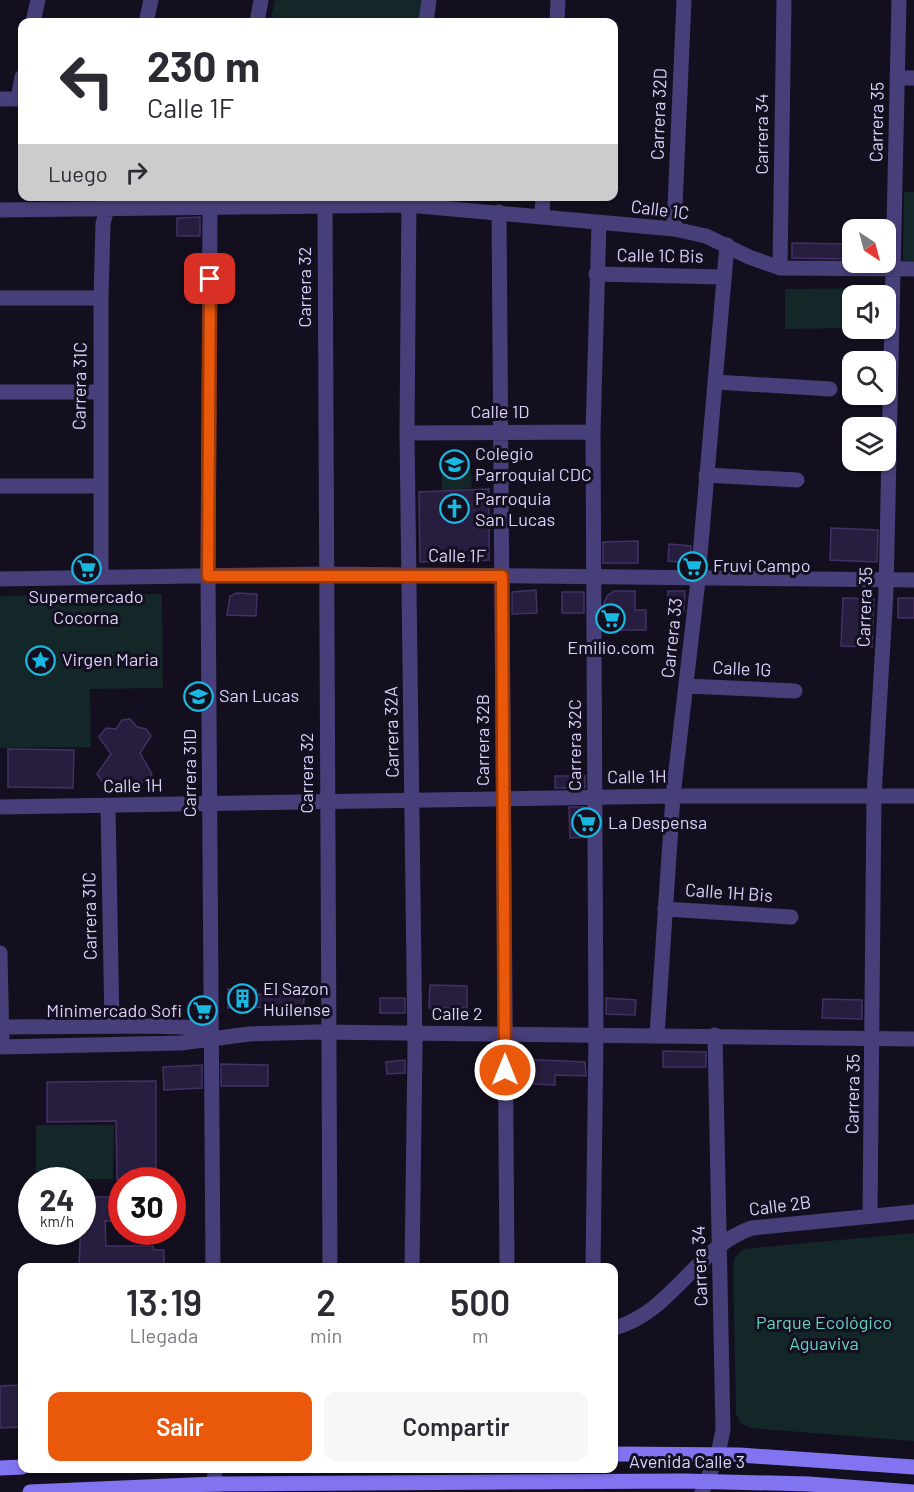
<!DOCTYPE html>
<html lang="es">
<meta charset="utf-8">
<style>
body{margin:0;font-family:Barlow,sans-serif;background:#f7f7f7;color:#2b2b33;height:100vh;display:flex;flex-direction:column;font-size:22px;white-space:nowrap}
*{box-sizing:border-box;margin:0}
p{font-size:20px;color:#7c7c81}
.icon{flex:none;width:33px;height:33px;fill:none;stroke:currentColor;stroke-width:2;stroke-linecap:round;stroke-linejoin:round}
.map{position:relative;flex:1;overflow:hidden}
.details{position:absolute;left:18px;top:1263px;width:600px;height:210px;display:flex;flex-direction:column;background:#fff;border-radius:12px;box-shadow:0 2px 4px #0004}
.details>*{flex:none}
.banner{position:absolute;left:18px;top:18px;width:600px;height:183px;border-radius:12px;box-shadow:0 2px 4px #0004;background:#fff;color:#2b2b33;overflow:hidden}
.needle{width:39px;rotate:144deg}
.fabs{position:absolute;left:842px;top:219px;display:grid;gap:12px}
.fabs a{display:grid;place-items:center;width:54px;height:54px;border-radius:12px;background:#fff;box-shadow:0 2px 4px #0004;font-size:30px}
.speed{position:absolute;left:18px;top:1167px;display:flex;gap:12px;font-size:30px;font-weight:700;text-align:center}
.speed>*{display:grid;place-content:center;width:78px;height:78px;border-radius:50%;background:#fff;box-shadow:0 2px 4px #0004;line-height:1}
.speed small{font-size:15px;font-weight:400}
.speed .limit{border:9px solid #d22;background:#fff;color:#111}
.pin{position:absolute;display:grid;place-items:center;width:51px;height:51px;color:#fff;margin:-26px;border-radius:12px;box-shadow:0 3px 9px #0006}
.me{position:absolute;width:66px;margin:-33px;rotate:0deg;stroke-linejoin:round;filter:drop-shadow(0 0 4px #0008)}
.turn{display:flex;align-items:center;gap:21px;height:126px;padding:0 30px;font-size:27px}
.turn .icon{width:78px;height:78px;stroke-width:2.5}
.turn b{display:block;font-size:42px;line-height:51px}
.then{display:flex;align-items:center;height:57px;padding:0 30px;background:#0003;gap:12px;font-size:22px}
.eta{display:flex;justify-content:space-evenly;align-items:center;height:102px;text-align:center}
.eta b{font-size:36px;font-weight:600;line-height:42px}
.cta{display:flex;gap:12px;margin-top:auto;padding:12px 30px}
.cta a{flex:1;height:69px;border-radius:12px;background:#ea580c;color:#fff;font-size:24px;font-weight:600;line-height:69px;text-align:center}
.cta a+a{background:#f7f7f7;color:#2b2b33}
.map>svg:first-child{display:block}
</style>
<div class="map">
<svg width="914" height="1492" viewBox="0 0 914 1492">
<rect width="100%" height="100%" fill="#130f1f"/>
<path fill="#132728" d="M 275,0 L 421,0 L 419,22 L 270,22 Z
M 904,192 L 914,192 L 914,261 L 903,261 Z
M 879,288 L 879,295 L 852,296 L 852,328 L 785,329 L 785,289 Z
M 470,461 L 472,488 L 442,491 L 442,463 Z
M 162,594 L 163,688 L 90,689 L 91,747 L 0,748 L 0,596 Z
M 36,1125 L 114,1125 L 113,1179 L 36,1179 Z
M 914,1233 L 914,1441 L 751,1428 L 741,1424 L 736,1413 L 733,1265 L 735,1257 L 744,1249 Z"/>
<path fill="#271d3e" stroke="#413167" stroke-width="1.5" d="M 200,217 L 200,236 L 177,236 L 177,218 Z
M 792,243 L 845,244 L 845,259 L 792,258 Z
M 489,489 L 489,560 L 420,562 L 419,492 Z
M 831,528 L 878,530 L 877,562 L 830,560 Z
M 638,541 L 638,563 L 603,563 L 603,542 Z
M 669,544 L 691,546 L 690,563 L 668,561 Z
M 536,590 L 537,613 L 512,614 L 512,592 Z
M 614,591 L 635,591 L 635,610 L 646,610 L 646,630 L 606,630 L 604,603 L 608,595 Z
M 668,591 L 685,591 L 684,611 L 667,610 Z
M 562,592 L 584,592 L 584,613 L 562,613 Z
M 237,593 L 257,594 L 256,616 L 227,615 L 230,596 Z
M 843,598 L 874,599 L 872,647 L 841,646 Z
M 898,598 L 914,598 L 914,618 L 898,618 Z
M 130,719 L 137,727 L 146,729 L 151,736 L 140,753 L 152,774 L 147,782 L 104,784 L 97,774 L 111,754 L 99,737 L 106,728 L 116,729 L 122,720 Z
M 8,749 L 74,750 L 73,788 L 8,787 Z
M 555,776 L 585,776 L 585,788 L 555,788 Z
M 569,807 L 585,807 L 585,837 L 570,838 Z
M 430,985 L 467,986 L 467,1008 L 429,1008 Z
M 228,989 L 256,989 L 256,994 L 304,996 L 303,1015 L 276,1014 L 277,1007 L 228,1008 Z
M 380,998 L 405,998 L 405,1013 L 380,1013 Z
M 606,998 L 636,1000 L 635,1015 L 606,1014 Z
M 823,999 L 862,1000 L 862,1019 L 822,1018 Z
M 663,1051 L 706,1052 L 706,1067 L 663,1067 Z
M 519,1059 L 585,1062 L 586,1076 L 555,1075 L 555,1085 L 517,1083 L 515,1069 Z
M 405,1060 L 405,1073 L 387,1074 L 386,1062 Z
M 221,1064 L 268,1065 L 268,1086 L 221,1086 Z
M 202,1065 L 202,1088 L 164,1090 L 163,1067 Z
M 156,1081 L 156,1180 L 117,1180 L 116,1121 L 47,1122 L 47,1082 Z
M 82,1197 L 122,1197 L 122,1221 L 105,1221 L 106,1246 L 153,1246 L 154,1250 L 164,1250 L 164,1264 L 99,1264 L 99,1268 L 79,1268 Z
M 22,1385 L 22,1427 L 0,1428 L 0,1386 Z"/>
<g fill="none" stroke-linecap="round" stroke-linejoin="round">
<path stroke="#473f79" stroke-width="15" d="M 33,22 L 38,0
M 146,22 L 151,0
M 257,22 L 261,0
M 426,22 L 429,0
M 557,22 L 558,0
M 897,78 L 914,78
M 0,99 L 22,99
M 18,99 L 22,77
M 409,196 L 407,433 L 415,1048 L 412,1268
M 325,206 L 330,1268
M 0,210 L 408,205 L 674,229 L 706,236 L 749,257 L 780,268 L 914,269
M 499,212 L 507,1268
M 542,215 L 543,196
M 674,229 L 684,0
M 780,268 L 784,0
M 596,274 L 722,277
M 0,298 L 101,298
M 715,382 L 830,389
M 0,392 L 99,392
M 407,433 L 593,432
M 706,475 L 797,480
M 0,486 L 99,486
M 208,576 L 210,207
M 101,577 L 101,298 L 103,224 L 110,196
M 687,686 L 795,691
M 108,806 L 112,1026
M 0,807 L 673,796 L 914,796
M 665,909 L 791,917
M 0,953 L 2,1046
M 657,1035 L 673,796 L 697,589 L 727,245
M 870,1216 L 874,796 L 886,591 L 899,0
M 593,1268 L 596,1034 L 593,432 L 599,223
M 614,1328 C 672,1313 697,1246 752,1228 L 914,1212
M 702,1492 L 718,1454 L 723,1430 L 715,1035"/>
<path stroke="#473f79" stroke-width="15" d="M 208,576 L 213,1268
M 0,579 L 325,574 L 914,580
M 0,1027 L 148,1026 L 211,1028
M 0,1047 L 181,1043 L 249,1034 L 318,1032 L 914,1039
M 214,1492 L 215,1468"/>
<path stroke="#8273f0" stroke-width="15" d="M 614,1454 L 740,1455 L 914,1467
M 0,1468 L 22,1467
M 30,1492 L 214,1484 L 684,1481 L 809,1484 L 913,1492"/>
</g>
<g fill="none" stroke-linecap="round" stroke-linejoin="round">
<defs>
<path id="route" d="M 210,279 L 208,576 L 502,576 L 505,1070"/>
</defs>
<use href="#route" stroke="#983908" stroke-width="15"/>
<use href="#route" stroke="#ea580c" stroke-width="10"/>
</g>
<defs>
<symbol id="school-ring" viewBox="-11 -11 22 22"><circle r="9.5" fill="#130f1f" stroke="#18b8e0" stroke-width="1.5"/><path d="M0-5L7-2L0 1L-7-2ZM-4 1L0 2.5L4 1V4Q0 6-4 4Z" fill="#18b8e0"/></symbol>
<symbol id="church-ring" viewBox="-11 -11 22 22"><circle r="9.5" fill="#130f1f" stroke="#18b8e0" stroke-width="1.5"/><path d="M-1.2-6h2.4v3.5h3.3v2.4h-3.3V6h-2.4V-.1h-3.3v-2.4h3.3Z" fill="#18b8e0"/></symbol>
<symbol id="supermarket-ring" viewBox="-11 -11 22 22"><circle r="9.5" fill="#130f1f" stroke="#18b8e0" stroke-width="1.5"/><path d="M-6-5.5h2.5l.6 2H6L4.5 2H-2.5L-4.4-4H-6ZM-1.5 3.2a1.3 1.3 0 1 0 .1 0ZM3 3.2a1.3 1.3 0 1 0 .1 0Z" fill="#18b8e0"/></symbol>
<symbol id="sight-ring" viewBox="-11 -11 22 22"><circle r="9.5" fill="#130f1f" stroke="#18b8e0" stroke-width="1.5"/><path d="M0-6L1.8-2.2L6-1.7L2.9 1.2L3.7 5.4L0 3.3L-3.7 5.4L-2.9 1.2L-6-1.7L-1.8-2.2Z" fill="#18b8e0"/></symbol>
<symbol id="building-ring" viewBox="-11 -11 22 22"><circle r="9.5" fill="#130f1f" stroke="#18b8e0" stroke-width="1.5"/><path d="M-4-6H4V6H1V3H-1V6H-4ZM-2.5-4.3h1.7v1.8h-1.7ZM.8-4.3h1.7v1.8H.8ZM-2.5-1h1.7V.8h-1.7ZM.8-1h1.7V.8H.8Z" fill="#18b8e0"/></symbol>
</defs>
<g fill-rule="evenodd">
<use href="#school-ring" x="438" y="448" width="33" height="33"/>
<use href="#church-ring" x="438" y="492" width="33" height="33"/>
<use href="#supermarket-ring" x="676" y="550" width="33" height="33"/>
<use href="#supermarket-ring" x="70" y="552" width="33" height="33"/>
<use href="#supermarket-ring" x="594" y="602" width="33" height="33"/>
<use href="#sight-ring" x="24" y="644" width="33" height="33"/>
<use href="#school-ring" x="182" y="680" width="33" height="33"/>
<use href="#supermarket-ring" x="570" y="806" width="33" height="33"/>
<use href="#building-ring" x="226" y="982" width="33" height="33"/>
<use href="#supermarket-ring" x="186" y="994" width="33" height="33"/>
</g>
<g text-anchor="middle" stroke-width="6" stroke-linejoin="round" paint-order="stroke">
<g font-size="18" fill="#dad2fa" stroke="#130f1f">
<text transform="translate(659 114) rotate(-88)" y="6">Carrera 32D</text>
<text transform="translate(877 122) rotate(-89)" y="6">Carrera 35</text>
<text transform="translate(762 134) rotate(-90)" y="6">Carrera 34</text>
<text transform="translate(660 210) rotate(7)" y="6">Calle 1C</text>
<text transform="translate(660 256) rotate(1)" y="6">Calle 1C Bis</text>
<text transform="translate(305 287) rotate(-90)" y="6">Carrera 32</text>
<text transform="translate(80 386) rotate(-89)" y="6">Carrera 31C</text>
<text x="500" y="418">Calle 1D</text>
<text transform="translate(457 556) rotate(1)" y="6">Calle 1F</text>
<text transform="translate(865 607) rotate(-88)" y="6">Carrera 35</text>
<text transform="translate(672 638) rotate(-84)" y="6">Carrera 33</text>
<text transform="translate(742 669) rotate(3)" y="6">Calle 1G</text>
<text transform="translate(392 732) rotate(-91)" y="6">Carrera 32A</text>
<text transform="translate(483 740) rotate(-90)" y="6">Carrera 32B</text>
<text transform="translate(575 745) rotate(-90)" y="6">Carrera 32C</text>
<text transform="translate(190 773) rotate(-90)" y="6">Carrera 31D</text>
<text transform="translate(307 773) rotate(-90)" y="6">Carrera 32</text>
<text transform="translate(637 777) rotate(-1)" y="6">Calle 1H</text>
<text transform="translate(133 786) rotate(-1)" y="6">Calle 1H</text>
<text transform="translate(729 893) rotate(4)" y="6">Calle 1H Bis</text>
<text transform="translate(90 916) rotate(-91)" y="6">Carrera 31C</text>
<text x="457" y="1020">Calle 2</text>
<text transform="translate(853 1094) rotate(-89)" y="6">Carrera 35</text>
<text transform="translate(780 1206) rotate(-7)" y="6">Calle 2B</text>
<text transform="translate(700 1266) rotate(-92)" y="6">Carrera 34</text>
<text x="687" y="1468">Avenida Calle 3</text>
</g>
<g font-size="18" fill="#dad2fa" stroke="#130f1f" text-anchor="start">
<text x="475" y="460">Colegio<tspan x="475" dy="21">Parroquial CDC</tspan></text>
<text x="475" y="505">Parroquia<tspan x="475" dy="21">San Lucas</tspan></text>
<text x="713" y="572">Fruvi Campo</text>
<text x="86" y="603" text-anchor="middle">Supermercado<tspan x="86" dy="21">Cocorna</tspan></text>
<text x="611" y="654" text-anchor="middle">Emilio.com</text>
<text x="62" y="666">Virgen Maria</text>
<text x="219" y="702">San Lucas</text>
<text x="608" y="829">La Despensa</text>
<text x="263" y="995">El Sazon<tspan x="263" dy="21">Huilense</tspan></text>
<text x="182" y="1017" text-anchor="end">Minimercado Sofi</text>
</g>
<g font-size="18" fill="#66d2c2" stroke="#130f1f">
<text x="824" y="1329">Parque Ecológico<tspan x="824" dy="21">Aguaviva</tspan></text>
</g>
</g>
</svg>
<div class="fabs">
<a><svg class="needle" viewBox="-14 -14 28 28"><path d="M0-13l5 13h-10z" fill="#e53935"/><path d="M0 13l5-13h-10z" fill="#7c7c81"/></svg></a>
<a><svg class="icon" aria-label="sound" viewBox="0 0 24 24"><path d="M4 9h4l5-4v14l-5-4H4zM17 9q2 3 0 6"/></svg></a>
<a><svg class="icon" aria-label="search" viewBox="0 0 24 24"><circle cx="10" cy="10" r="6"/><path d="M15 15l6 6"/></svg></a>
<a><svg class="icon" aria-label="layers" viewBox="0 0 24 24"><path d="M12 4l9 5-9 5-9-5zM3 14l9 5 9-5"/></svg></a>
</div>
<div class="speed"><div>24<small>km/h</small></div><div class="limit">30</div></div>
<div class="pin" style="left:210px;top:279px;background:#d93025"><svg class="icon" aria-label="arrive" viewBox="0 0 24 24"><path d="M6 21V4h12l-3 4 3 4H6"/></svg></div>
<svg class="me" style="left:505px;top:1070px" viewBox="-20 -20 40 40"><circle r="17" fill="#ea580c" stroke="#fff" stroke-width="3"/><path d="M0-11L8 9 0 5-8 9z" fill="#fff"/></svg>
<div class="banner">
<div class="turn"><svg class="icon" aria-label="left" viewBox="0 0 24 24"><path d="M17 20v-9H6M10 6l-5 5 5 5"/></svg><div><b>230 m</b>Calle 1F</div></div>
<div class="then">Luego<svg class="icon" aria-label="right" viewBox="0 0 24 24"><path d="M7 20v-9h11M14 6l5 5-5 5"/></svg></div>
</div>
<section class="details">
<div class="eta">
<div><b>13:19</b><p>Llegada</p></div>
<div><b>2</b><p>min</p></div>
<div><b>500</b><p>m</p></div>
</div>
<div class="cta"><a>Salir</a><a>Compartir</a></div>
</section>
</div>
